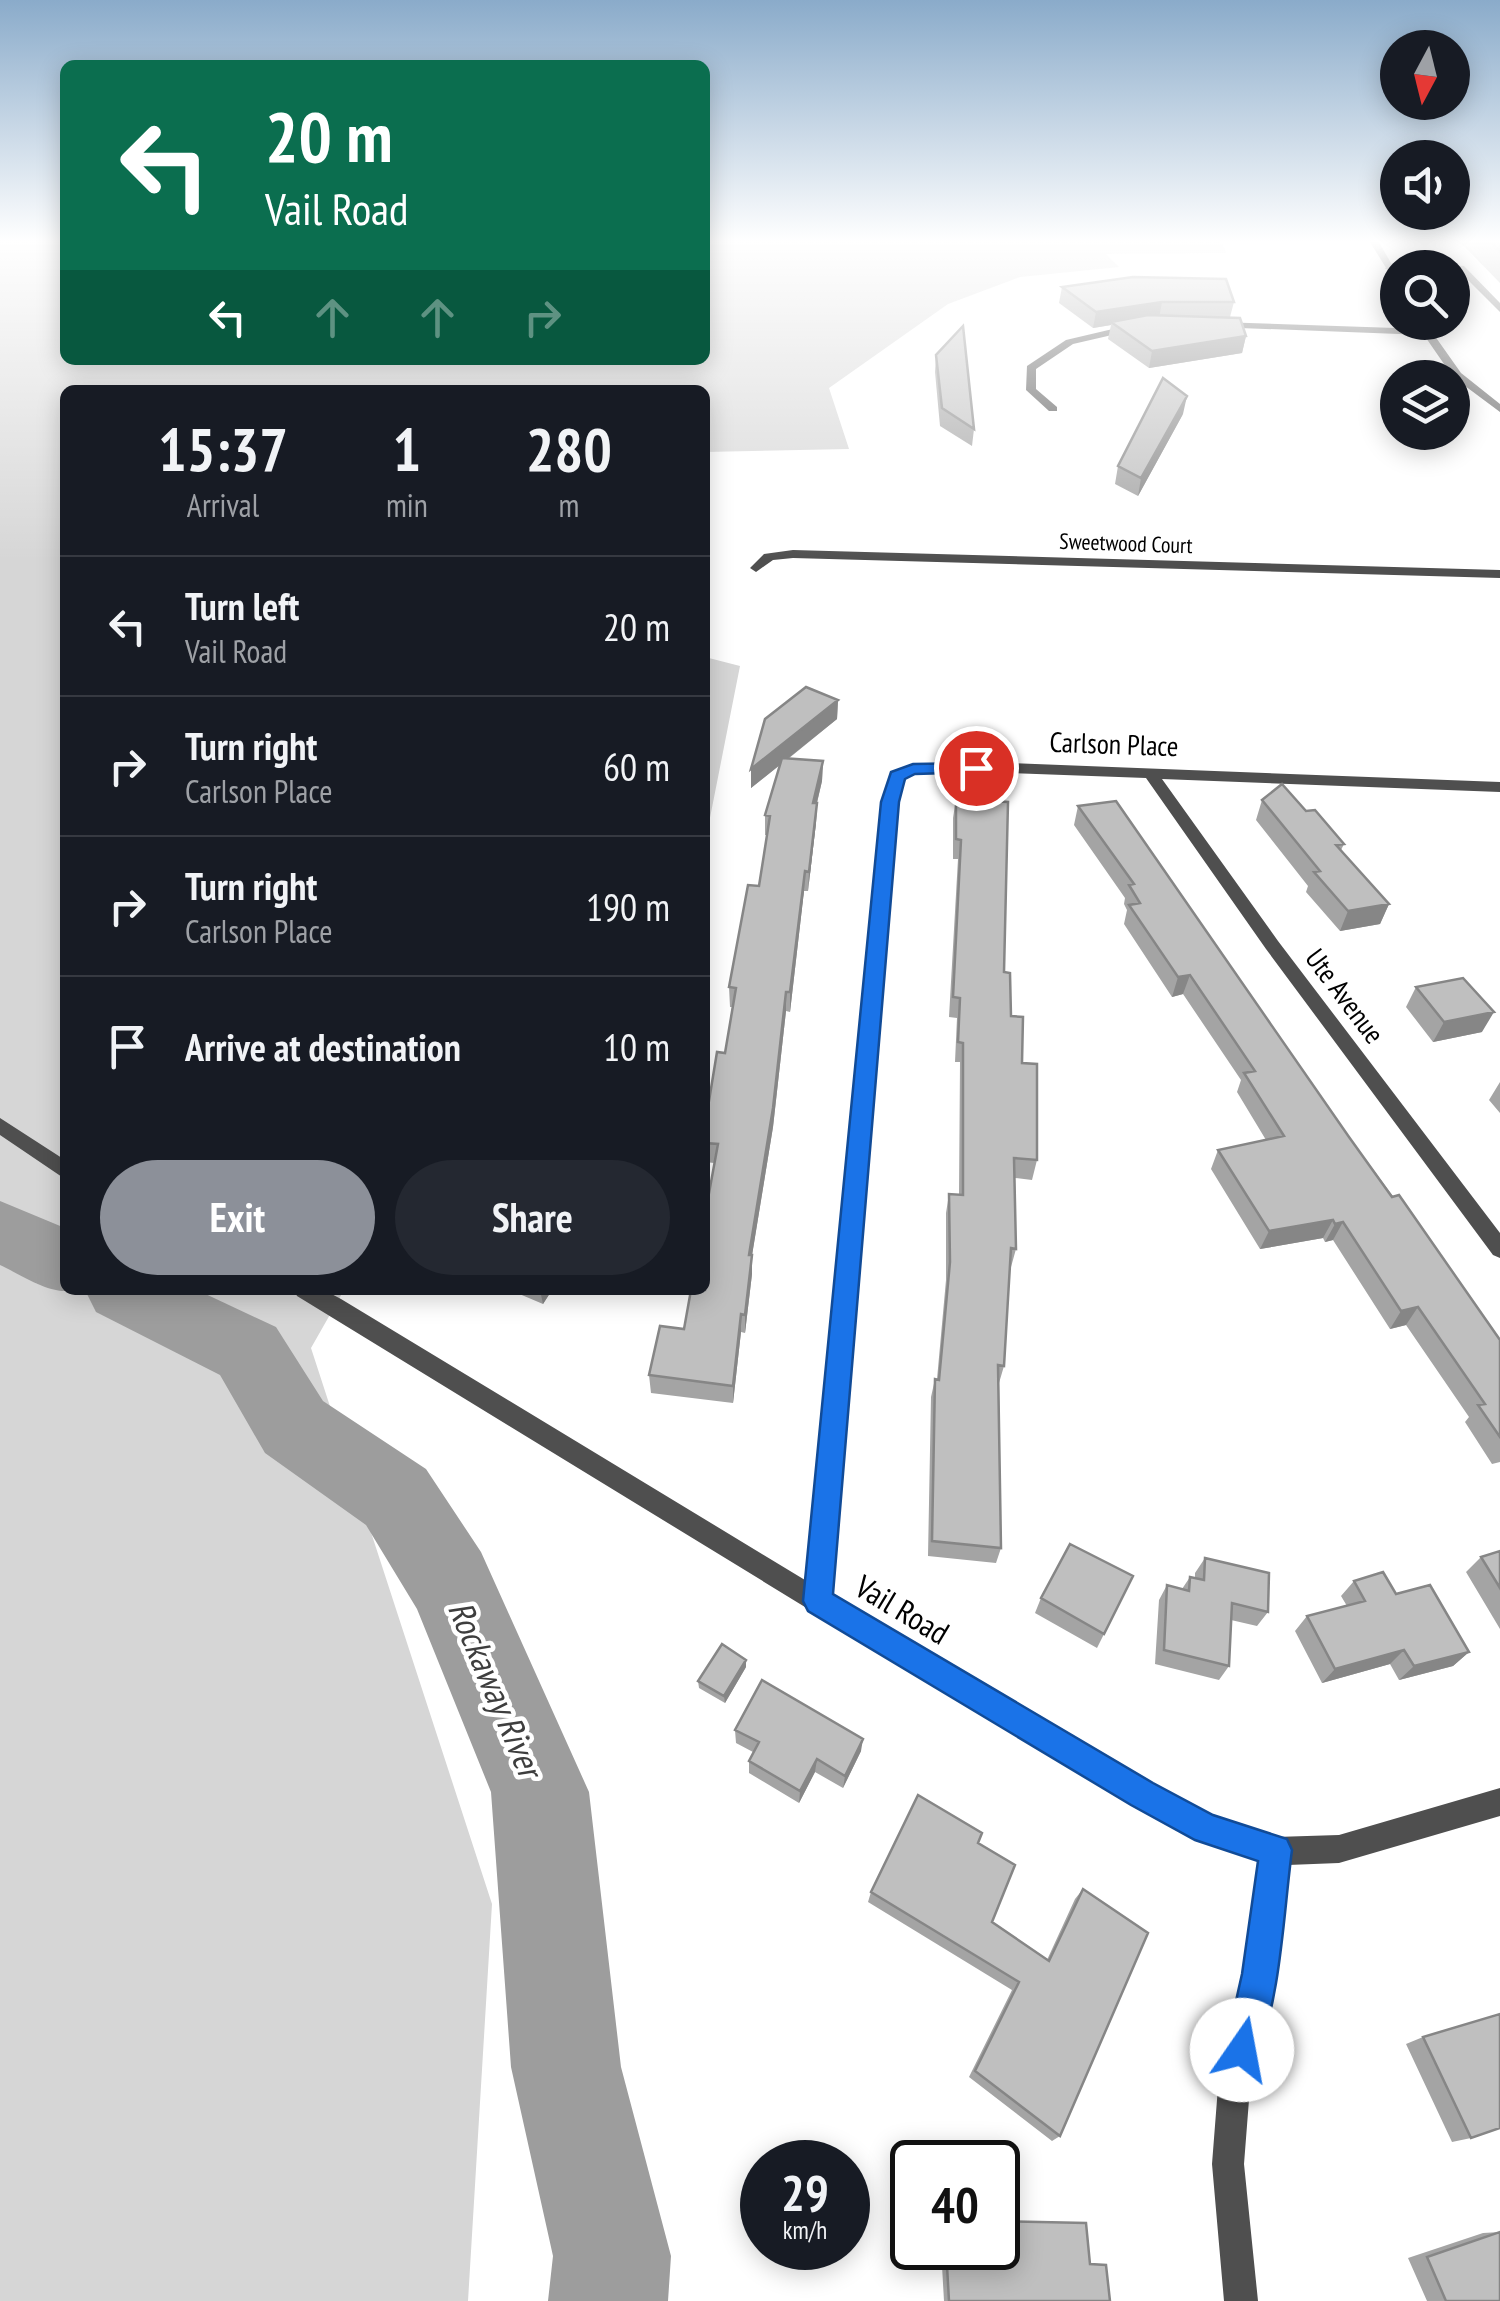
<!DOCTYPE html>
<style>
body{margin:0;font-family:"PT Sans Narrow",sans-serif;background:#242831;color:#f1f3f6;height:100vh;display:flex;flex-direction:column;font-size:38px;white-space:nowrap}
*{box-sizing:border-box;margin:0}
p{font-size:32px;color:#9ea1a6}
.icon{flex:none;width:55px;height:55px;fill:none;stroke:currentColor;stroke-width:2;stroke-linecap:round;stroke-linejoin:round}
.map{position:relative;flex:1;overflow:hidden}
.panel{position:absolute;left:60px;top:385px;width:650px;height:910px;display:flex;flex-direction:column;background:#171b24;border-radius:15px;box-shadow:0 5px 25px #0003}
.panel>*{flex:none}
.top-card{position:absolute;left:60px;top:60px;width:650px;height:305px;border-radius:15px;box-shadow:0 5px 25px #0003;background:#0b6e4f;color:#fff;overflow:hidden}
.needle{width:65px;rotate:187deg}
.fabs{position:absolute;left:1380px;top:30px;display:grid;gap:20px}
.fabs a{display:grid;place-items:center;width:90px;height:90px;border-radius:50%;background:#171b24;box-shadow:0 5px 25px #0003;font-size:50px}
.speed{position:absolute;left:740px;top:2140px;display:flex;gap:20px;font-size:50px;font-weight:700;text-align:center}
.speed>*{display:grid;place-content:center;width:130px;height:130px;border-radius:50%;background:#171b24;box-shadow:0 5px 25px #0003;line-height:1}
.speed small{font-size:25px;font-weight:400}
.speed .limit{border:5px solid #111;border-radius:15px;background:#fff;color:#111}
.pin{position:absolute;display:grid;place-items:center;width:85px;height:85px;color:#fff;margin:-42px;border:5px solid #fff;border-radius:50%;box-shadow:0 2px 10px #0007}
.me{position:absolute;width:110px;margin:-55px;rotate:12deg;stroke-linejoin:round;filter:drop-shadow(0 0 8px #0008)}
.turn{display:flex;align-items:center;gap:35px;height:210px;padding:0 40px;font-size:45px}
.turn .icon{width:130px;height:130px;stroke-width:2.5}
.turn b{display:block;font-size:70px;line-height:85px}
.lanes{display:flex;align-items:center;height:95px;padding:0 40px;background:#0003;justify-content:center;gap:50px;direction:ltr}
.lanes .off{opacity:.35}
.eta{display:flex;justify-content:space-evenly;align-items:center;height:170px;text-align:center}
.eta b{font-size:60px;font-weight:700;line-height:70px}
.primary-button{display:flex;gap:20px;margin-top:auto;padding:20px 40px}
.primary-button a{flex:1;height:115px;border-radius:60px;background:#8c9099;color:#fff;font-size:40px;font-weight:700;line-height:115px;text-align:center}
.primary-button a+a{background:#242831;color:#f1f3f6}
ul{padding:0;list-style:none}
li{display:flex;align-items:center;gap:30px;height:140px;padding:0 40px;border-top:2px solid #363941}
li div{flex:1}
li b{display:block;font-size:38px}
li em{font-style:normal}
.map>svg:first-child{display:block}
</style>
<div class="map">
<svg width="1500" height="2301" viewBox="0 0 1500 2301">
<rect width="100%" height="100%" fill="#fff"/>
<path fill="#d6d6d6" d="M 0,239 L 65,239 L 65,360 L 705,360 L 705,239 L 1221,239 L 1226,253 L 1106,254 L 1119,267 L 1020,277 L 948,304 L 829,388 L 849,449 L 705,452 L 705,390 L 65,390 L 65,1290 L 344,1290 L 311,1348 L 492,1904 L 468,2301 L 0,2301 Z
M 705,657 L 740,666 L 705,843 Z"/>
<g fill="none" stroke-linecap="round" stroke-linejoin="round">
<path fill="#9d9d9d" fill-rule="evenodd" d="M 0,1201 L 65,1228 L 65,1290 L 73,1290 C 51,1296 20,1274 0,1265 Z
M 85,1290 L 197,1290 L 276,1327 L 323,1401 L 426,1469 L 481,1552 L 589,1792 L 621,2067 L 671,2256 L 668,2301 L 548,2301 L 553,2256 L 511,2067 L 491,1792 L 417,1609 L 366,1525 L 265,1453 L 220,1375 L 96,1312 Z"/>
<path fill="#4f4f4f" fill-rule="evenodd" d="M 1388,264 L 1441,265 L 1445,268 L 1385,269 Z
M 1452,265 L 1464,266 L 1500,303 L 1500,312 L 1459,271 L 1448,268 Z"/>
<path fill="#4f4f4f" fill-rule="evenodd" d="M 1218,322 L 1425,329 L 1430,332 L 1425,335 L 1214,327 Z
M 1134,324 L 1138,329 L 1073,344 L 1036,369 L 1036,389 L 1057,407 L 1057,411 L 1049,411 L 1026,390 L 1027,366 L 1066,340 Z
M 793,550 L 1500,570 L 1500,578 L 793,558 L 773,560 L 756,572 L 750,568 L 764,554 Z
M 1007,763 L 1500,782 L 1500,792 L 1162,779 L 1278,941 L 1500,1233 L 1500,1258 L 1493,1255 L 1266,949 L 1146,778 L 1007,773 L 915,774 L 904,779 L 898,802 L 831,1601 L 827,1610 L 818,1613 L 809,1610 L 805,1601 L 882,802 L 892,773 L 913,764 Z"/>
<path fill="#4f4f4f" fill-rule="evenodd" d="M 1368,239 L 1377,239 L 1398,275 L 1398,287 Z
M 1415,322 L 1425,322 L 1461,373 L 1500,404 L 1500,412 L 1453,377 Z
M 0,1118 L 65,1160 L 65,1179 L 0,1135 Z
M 294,1290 L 324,1290 L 341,1299 L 957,1672 L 1213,1817 L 1275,1837 L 1339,1835 L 1500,1788 L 1500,1816 L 1339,1863 L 1288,1865 L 1274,1974 L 1250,2087 L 1244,2164 L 1258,2301 L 1224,2301 L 1212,2164 L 1218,2087 L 1244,1974 L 1259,1860 L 1197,1839 L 1024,1741 L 297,1296 Z"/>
</g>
<path fill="#a4a4a4" d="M 1464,239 L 1500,239 L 1500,283 L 1462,244 Z
M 1062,287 L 1234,302 L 1230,317 L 1246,336 L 1242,353 L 1149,368 L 1108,339 L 1111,325 L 1093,328 L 1059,303 Z
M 936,355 L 974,429 L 972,446 L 940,426 L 935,372 Z
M 1183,414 L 1138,496 L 1115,484 L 1118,466 Z
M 838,700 L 837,719 L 788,759 L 823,761 L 822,781 L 817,803 L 816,823 L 808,891 L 804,891 L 790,1012 L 786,1011 L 773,1127 L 752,1255 L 752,1274 L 745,1333 L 741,1332 L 733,1403 L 651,1393 L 649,1375 L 684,1329 L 714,1163 L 705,1162 L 705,1100 L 709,1101 L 725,1053 L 732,1007 L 730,1007 L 729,987 L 759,886 L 767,835 L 765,835 L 765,815 L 780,765 L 751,788 L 751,769 Z
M 956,799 L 1004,972 L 1011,1016 L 1022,1063 L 1037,1160 L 1032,1180 L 1015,1178 L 1016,1249 L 1011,1267 L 1009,1267 L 1004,1366 L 999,1383 L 1001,1548 L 996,1563 L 928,1556 L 931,1397 L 935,1379 L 937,1379 L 946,1280 L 946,1213 L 949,1194 L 959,1195 L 960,1062 L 955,1062 L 957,1018 L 949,1017 L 958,859 L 953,859 L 953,818 Z
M 1262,800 L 1306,811 L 1344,844 L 1341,850 L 1389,904 L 1380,924 L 1340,931 L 1306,892 L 1308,886 L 1256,820 Z
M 1078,806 L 1349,1137 L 1500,1340 L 1500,1462 L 1492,1464 L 1465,1422 L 1469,1417 L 1406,1325 L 1390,1329 L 1333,1240 L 1325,1242 L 1323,1238 L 1260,1249 L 1211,1169 L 1218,1150 L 1266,1140 L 1237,1092 L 1241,1080 L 1183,994 L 1172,997 L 1124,924 L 1127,910 L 1124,904 L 1125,898 L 1074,825 Z
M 1416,987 L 1482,1032 L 1433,1042 L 1406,1007 Z
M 1500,1082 L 1500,1113 L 1489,1100 Z
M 510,1290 L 552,1290 L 543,1304 Z
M 1500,1551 L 1500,1629 L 1466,1572 L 1481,1557 Z
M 1205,1558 L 1268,1612 L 1257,1626 L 1231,1620 L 1229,1666 L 1219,1680 L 1155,1664 L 1159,1600 L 1167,1585 L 1182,1589 L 1190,1577 L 1195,1578 L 1195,1573 Z
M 1133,1576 L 1097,1648 L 1035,1613 L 1041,1598 Z
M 1354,1581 L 1396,1594 L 1469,1652 L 1453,1666 L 1399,1680 L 1390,1664 L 1322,1683 L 1295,1631 L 1307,1616 L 1347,1606 L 1341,1596 Z
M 746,1667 L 725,1703 L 699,1688 L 698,1681 Z
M 735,1730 L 861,1751 L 843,1788 L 815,1772 L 799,1803 L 749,1773 L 749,1761 L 753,1752 L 736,1743 Z
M 978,1843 L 992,1922 L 1047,1960 L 1075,1899 L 1083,1889 L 1060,2136 L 1052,2141 L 969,2077 L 1012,1990 L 868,1902 L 871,1892 Z
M 1423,2037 L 1471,2138 L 1452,2142 L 1406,2044 Z
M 1500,2232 L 1500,2301 L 1427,2301 L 1408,2258 L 1483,2233 Z
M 941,2248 L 998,2248 L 1090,2264 L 1110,2301 L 944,2301 Z"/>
<path fill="#868686" d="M 1162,302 L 1159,318 L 1111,322 L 1111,325 L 1093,328 L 1096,312 Z
M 1246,336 L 1242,353 L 1149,368 L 1152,351 Z
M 1187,396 L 1183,414 L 1138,496 L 1141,478 Z
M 838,700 L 837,719 L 751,788 L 751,769 Z
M 823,761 L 822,781 L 812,823 L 813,803 Z
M 817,803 L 816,823 L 808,891 L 809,872 Z
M 805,871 L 804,891 L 790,1012 L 790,992 Z
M 1389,904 L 1380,924 L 1340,931 L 1348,911 Z
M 1190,975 L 1183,994 L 1172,997 L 1178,977 Z
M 786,992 L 786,1011 L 773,1127 L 749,1274 L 749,1255 Z
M 1494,1012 L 1482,1032 L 1433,1042 L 1444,1022 Z
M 1333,1220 L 1323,1238 L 1260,1249 L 1269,1231 Z
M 1343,1222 L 1333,1240 L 1325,1242 L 1335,1224 Z
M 752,1255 L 752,1274 L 745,1333 L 745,1315 Z
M 540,1290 L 552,1290 L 543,1304 Z
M 1418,1307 L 1406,1325 L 1390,1329 L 1401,1311 Z
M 741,1314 L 741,1332 L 733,1403 L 733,1386 Z
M 1404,1650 L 1390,1664 L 1322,1683 L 1335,1669 Z
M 1469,1652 L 1453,1666 L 1399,1680 L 1414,1666 Z
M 746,1660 L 746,1667 L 725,1703 L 724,1696 Z
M 863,1739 L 861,1751 L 843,1788 L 845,1776 Z
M 817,1759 L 815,1772 L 799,1803 L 800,1791 Z"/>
<path fill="#bfbfbf" stroke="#868686" stroke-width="2.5" d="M 1488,239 L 1500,239 L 1500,251 Z
M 1133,277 L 1226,279 L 1234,302 L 1162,302 L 1096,312 L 1062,287 Z
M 1148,315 L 1240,318 L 1246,336 L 1152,351 L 1111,322 Z
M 963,326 L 974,429 L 942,408 L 936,355 Z
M 1163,378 L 1187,396 L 1141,478 L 1118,466 Z
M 806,687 L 838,700 L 751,769 L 765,719 Z
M 782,758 L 823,761 L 813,803 L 817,803 L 809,872 L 805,871 L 790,992 L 786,992 L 773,1108 L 749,1255 L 752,1255 L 745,1315 L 741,1314 L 733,1386 L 649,1375 L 660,1326 L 684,1329 L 691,1290 L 705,1290 L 705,1215 L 718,1144 L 705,1143 L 705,1100 L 709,1101 L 717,1052 L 725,1053 L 736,988 L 729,987 L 748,885 L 759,886 L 770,816 L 765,815 Z
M 1282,784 L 1306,811 L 1315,810 L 1344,844 L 1336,845 L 1389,904 L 1348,911 L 1314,872 L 1320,871 L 1262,800 Z
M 956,799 L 1008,802 L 1004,972 L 1010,973 L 1011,1016 L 1023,1017 L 1022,1063 L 1037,1064 L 1037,1160 L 1014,1158 L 1016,1249 L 1011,1248 L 1004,1366 L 998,1365 L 1001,1548 L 932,1541 L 935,1379 L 939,1380 L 950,1262 L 949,1194 L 963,1195 L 963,1043 L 958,1042 L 960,998 L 953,997 L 961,840 L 956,839 Z
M 1116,801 L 1349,1137 L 1392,1197 L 1399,1195 L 1500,1340 L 1500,1437 L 1478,1405 L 1485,1404 L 1418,1307 L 1401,1311 L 1343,1222 L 1335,1224 L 1333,1220 L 1269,1231 L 1218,1150 L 1284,1136 L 1244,1073 L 1255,1071 L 1190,975 L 1178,977 L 1129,905 L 1140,903 L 1129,885 L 1134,884 L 1078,806 Z
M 1463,978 L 1494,1012 L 1444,1022 L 1416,987 Z
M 1070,1544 L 1133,1576 L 1104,1634 L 1041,1598 Z
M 1500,1551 L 1500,1588 L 1481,1557 Z
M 1205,1558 L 1269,1573 L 1268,1612 L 1232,1603 L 1229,1666 L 1164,1650 L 1167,1585 L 1189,1591 L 1190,1577 L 1204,1580 Z
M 1383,1572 L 1396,1594 L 1430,1585 L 1469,1652 L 1414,1666 L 1404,1650 L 1335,1669 L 1307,1616 L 1365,1601 L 1354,1581 Z
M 722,1644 L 746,1660 L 724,1696 L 698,1681 Z
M 762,1680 L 863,1739 L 845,1776 L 817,1759 L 800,1791 L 749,1761 L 759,1742 L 735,1730 Z
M 918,1795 L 982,1833 L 978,1843 L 1015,1865 L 992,1922 L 1049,1961 L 1083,1889 L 1148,1933 L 1060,2136 L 975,2071 L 1019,1982 L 871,1892 Z
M 1500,2014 L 1500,2128 L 1471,2138 L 1423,2037 Z
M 998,2221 L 1086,2223 L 1090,2264 L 1106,2265 L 1110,2301 L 949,2301 L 946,2248 L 998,2248 Z
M 1500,2232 L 1500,2301 L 1446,2301 L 1427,2257 Z"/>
<linearGradient id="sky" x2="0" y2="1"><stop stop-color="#8aabca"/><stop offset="0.43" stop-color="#fff"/><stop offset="1" stop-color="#fff" stop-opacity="0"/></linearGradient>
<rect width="1500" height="561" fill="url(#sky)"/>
<path fill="#1a73e8" stroke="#114b97" stroke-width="2.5" d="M 976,763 L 984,768 L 982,772 L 915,774 L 905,779 L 899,802 L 833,1594 L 1153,1783 L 1213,1815 L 1287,1839 L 1292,1850 C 1283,1919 1281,1997 1255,2062 L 1242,2067 L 1230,2062 L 1225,2050 L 1242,1974 L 1258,1861 L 1195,1840 L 1131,1805 L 808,1611 L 803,1601 L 881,802 L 891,772 L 913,764 Z"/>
<g text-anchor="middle" stroke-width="9" stroke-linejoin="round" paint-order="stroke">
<g font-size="22" fill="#000" stroke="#fff">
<text transform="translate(1126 543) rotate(2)" y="8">Sweetwood Court</text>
</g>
<g font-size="28" fill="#000" stroke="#fff">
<text transform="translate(1114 744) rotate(2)" y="10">Carlson Place</text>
<text transform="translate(1345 996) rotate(53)" y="10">Ute Avenue</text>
</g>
<g font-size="32" fill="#000" stroke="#fff">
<text transform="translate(902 1610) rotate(31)" y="11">Vail Road</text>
</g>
<g font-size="35" font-style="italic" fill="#3e3e3e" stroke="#fff">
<text transform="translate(495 1689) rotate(67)" y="12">Rockaway River</text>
</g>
</g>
</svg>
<div class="fabs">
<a><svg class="needle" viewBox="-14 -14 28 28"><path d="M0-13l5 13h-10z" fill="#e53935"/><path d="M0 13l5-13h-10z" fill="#9ea1a6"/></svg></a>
<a><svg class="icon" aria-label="sound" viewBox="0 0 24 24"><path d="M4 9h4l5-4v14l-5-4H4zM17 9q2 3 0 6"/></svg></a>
<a><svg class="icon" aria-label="search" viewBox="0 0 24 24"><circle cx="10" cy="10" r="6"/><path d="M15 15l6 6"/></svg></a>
<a><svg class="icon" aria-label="layers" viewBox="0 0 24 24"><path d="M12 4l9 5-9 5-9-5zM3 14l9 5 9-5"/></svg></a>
</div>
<div class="speed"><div>29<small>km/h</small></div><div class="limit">40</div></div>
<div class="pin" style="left:976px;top:768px;background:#d93025"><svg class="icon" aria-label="arrive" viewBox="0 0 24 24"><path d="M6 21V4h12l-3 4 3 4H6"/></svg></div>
<svg class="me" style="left:1242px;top:2050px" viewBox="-20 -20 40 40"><circle r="19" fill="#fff"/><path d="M0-13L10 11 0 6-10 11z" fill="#1a73e8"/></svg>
<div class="top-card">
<div class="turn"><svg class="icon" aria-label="left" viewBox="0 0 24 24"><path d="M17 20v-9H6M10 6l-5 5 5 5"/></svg><div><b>20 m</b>Vail Road</div></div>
<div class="lanes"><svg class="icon" aria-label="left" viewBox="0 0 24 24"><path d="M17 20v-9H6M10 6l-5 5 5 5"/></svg><svg class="icon off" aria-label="ahead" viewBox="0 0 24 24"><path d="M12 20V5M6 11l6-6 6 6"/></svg><svg class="icon off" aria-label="ahead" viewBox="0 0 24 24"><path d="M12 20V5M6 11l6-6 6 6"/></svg><svg class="icon off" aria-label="right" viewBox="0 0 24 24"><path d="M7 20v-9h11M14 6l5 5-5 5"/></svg></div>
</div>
<section class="panel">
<div class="eta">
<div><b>15:37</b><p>Arrival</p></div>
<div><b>1</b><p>min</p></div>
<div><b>280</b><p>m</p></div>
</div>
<ul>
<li><svg class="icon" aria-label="left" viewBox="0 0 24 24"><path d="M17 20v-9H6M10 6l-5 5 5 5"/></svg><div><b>Turn left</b><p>Vail Road</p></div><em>20 m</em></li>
<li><svg class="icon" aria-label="right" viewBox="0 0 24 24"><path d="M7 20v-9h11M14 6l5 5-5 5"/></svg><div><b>Turn right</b><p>Carlson Place</p></div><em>60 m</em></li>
<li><svg class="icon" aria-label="right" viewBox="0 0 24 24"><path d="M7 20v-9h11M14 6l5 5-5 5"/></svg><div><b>Turn right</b><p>Carlson Place</p></div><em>190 m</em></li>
<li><svg class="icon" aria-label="arrive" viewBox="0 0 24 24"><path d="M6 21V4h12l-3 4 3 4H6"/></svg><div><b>Arrive at destination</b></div><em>10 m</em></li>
</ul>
<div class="primary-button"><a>Exit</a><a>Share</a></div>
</section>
</div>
